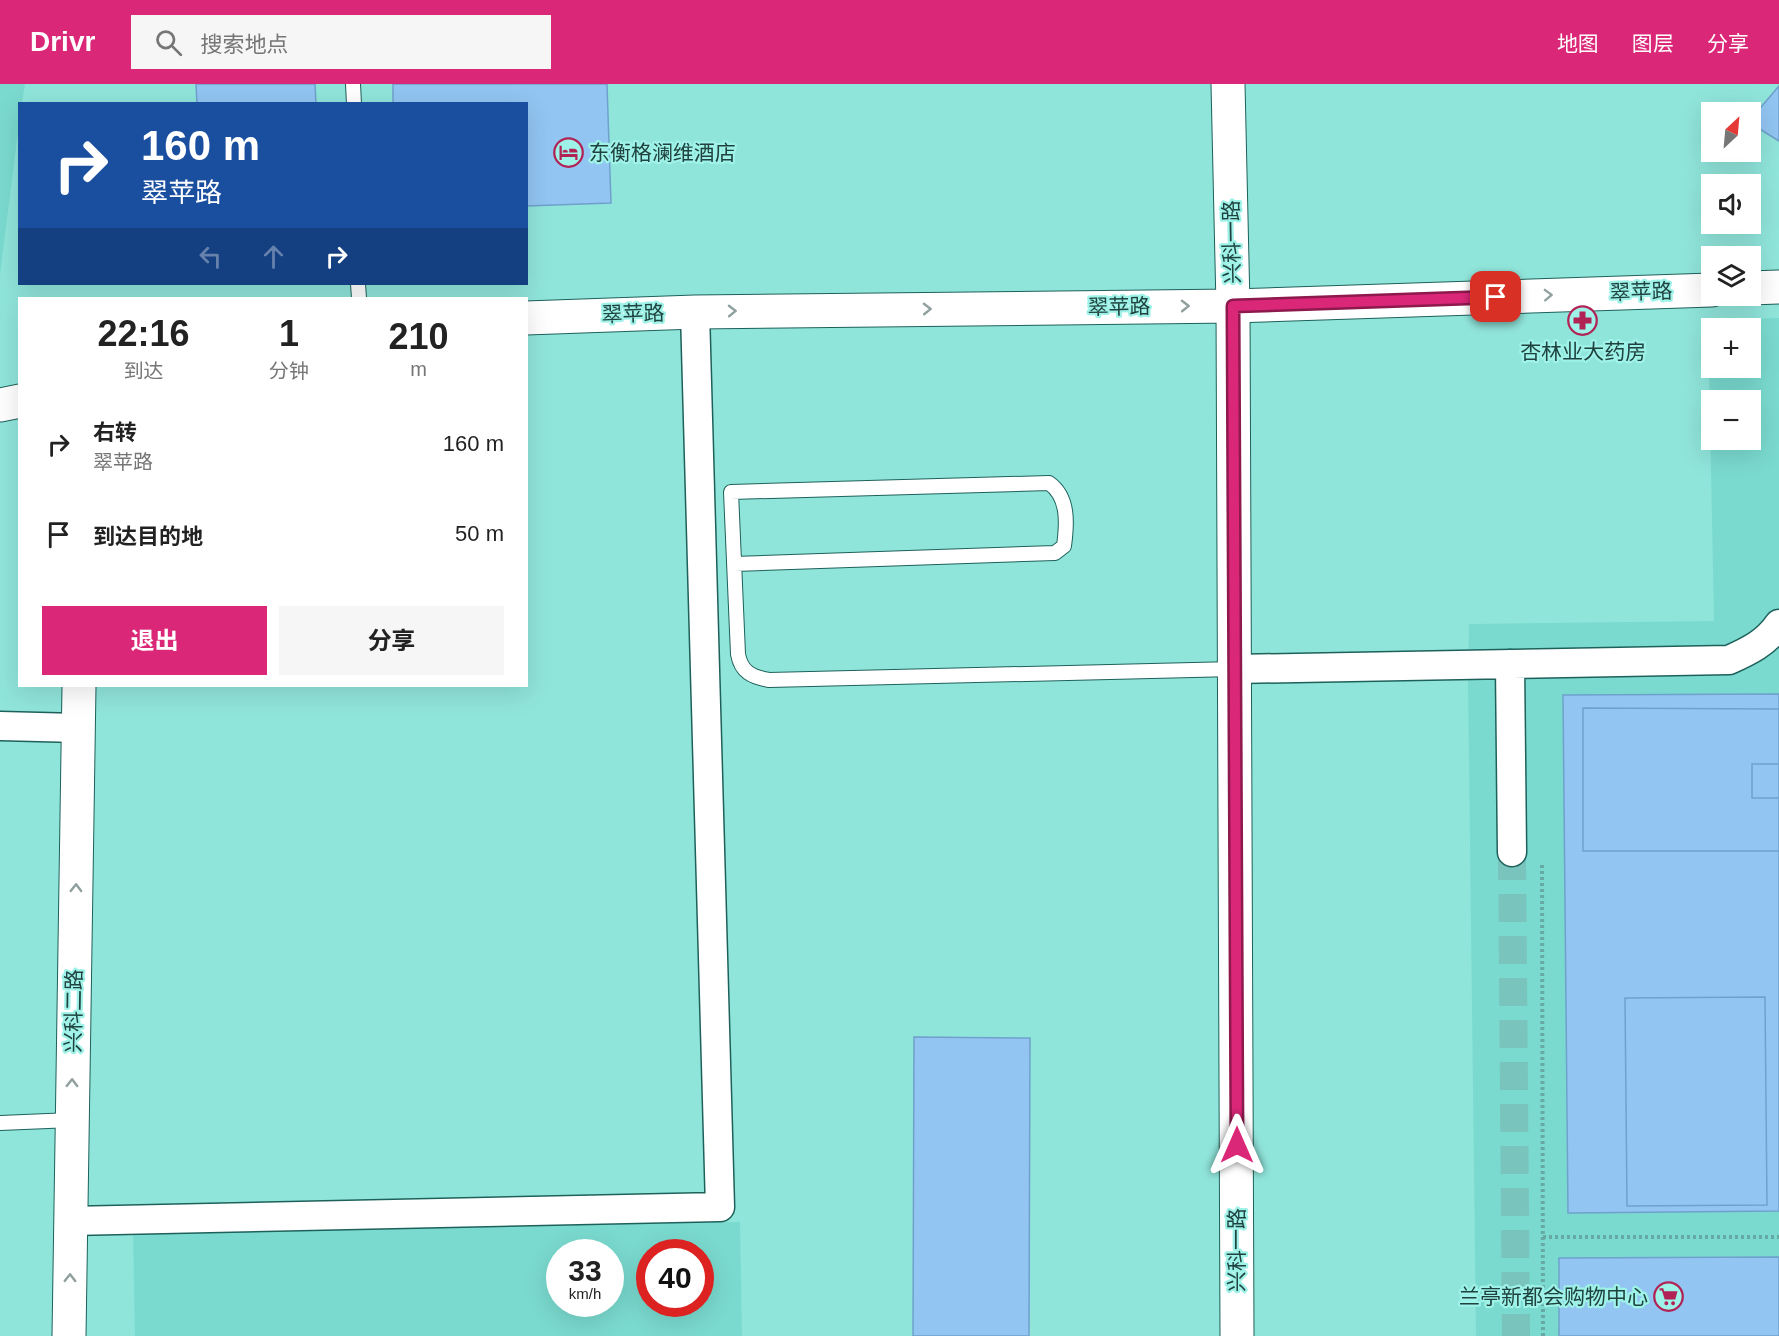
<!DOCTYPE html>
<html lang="zh">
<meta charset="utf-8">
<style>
body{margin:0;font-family:Arial,"Noto Sans SC",sans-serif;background:#f6f6f6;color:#222;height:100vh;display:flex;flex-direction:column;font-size:22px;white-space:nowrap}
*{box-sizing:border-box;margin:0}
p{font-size:20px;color:#767676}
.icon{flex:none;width:33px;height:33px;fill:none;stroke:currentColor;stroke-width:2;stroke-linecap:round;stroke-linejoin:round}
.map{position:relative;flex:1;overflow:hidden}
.panel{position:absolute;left:18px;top:213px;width:510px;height:390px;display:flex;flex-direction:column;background:#fff;border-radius:0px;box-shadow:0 6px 24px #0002}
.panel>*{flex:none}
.top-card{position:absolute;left:18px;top:18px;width:510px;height:183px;border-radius:0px;box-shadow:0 6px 24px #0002;background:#1a4fa0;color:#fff;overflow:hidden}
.needle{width:39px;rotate:26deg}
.tools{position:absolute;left:1701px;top:18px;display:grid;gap:12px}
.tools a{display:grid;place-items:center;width:60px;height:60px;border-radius:0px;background:#fff;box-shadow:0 6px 24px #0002;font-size:30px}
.speed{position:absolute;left:546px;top:1155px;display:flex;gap:12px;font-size:30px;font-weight:700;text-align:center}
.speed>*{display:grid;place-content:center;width:78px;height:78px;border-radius:50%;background:#fff;box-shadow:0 6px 24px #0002;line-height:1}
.speed small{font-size:15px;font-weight:400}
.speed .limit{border:9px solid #d22;background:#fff;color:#111}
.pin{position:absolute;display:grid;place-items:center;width:51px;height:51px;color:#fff;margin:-26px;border-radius:12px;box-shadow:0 3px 9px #0006}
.me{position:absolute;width:66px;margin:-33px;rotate:0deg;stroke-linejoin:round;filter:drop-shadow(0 0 4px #0008)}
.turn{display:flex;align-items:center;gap:21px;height:126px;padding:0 24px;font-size:27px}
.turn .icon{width:78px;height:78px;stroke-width:2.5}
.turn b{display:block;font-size:42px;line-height:51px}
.lanes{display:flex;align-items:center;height:57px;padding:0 24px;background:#0003;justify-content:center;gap:30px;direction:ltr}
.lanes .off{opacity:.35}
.eta{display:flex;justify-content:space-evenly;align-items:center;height:102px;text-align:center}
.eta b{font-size:36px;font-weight:700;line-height:42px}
.primary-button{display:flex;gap:12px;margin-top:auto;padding:12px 24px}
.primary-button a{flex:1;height:69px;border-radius:0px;background:#db2777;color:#fff;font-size:24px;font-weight:700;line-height:69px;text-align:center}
.primary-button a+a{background:#f6f6f6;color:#222}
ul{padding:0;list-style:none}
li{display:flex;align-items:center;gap:18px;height:90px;padding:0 24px}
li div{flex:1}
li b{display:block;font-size:22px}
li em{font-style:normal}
header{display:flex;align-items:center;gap:36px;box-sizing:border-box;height:84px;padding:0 30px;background:#db2777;color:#fff}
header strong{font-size:28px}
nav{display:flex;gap:33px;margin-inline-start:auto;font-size:21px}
.search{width:420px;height:54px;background:#f6f6f6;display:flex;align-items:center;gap:15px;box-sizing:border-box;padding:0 21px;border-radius:0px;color:#767676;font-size:22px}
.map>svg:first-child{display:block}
</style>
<header>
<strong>Drivr</strong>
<div class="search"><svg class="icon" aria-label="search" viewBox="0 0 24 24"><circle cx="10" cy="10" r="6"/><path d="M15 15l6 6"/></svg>搜索地点</div>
<nav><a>地图</a><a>图层</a><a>分享</a></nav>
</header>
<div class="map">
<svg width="1779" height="1252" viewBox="0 0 1779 1252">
<rect width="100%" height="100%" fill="#90e5db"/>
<path fill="#7adacf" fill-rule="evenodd" d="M 0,0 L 25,0 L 22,19 L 20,20 L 19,40 L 0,190 Z
M 1779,234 L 1779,1252 L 1476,1252 L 1468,597 L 1469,540 L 1714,537 L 1708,236 ZM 1712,244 L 1750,244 L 1750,284 L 1712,284 ZM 1712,316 L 1750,316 L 1750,356 L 1712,356 Z
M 740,1138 L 742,1252 L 135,1252 L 133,1148 ZM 560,1168 L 610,1168 L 610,1220 L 560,1220 ZM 650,1168 L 700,1168 L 700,1220 L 650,1220 Z"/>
<path fill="#92c5f2" stroke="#6fa1cc" stroke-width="1.5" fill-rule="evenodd" d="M 196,0 L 315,0 L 316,20 L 197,20 Z
M 393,0 L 607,0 L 611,119 L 526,122 L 526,20 L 393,20 Z
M 1779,2 L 1779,57 L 1750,39 L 1750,36 Z
M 1779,610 L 1779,625 L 1583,624 L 1583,767 L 1779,767 L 1779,1127 L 1568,1129 L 1563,611 ZM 1765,913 L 1767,1121 L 1627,1122 L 1625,914 Z
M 1583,624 L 1779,625 L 1779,680 L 1752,680 L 1752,714 L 1779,714 L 1779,767 L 1583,767 Z
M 1752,680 L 1779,680 L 1779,714 L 1752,714 Z
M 1765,913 L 1767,1121 L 1627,1122 L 1625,914 Z
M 914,953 L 1030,954 L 1029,1252 L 913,1252 Z
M 1779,1173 L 1779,1252 L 1559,1252 L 1559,1174 Z"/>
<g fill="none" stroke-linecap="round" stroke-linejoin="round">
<path stroke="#79c4bc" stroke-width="28" stroke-dasharray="28 14" stroke-linecap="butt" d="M 1512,768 L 1516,1252"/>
<defs>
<path id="service" d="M 353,0 L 354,20
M 358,200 L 359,214
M 734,480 L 1055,469 L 1064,462 C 1067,440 1069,413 1049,399 L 731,408 L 738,570 C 741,588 752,593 769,596 L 1235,585
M 0,1039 L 72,1036"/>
<path id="minor" d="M 1510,580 L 1512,768
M 1236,585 L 1729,576 C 1749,567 1766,559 1779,540
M 0,642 L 78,644
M 70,1137 L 720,1123 L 695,228"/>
<path id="tertiary" d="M 1228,0 L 1233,222 L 1237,1252
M 1750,204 L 1779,203
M 526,234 L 695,228 L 1233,222 L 1712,206
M 0,321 L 20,317
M 69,1252 L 79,602"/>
</defs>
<use href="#service" stroke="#1e615b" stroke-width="16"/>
<use href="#minor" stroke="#1e615b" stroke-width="31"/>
<use href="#tertiary" stroke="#1e615b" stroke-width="35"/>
<path stroke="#67aaa3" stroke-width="4" stroke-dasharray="3 3" stroke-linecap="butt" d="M 1542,781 L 1543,1252
M 1543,1153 L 1779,1153"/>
<use href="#service" stroke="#fff" stroke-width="14"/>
<use href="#minor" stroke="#fff" stroke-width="28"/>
<use href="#tertiary" stroke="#fff" stroke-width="33"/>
</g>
<defs><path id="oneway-chevron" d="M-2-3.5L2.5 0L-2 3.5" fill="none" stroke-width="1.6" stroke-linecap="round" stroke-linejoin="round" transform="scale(1.5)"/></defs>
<g stroke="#8fa09e">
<use href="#oneway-chevron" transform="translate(1548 211) rotate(-2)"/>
<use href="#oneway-chevron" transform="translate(1185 222) rotate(-1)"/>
<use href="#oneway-chevron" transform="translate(927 225) rotate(-1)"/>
<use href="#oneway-chevron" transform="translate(732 227) rotate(-1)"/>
<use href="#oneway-chevron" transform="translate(76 804) rotate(-89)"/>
<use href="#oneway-chevron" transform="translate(72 999) rotate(-89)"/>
<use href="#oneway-chevron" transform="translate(70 1194) rotate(-89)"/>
</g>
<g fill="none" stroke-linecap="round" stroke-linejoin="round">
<defs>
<path id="route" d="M 1237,1061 L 1233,222 L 1496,213"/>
</defs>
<use href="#route" stroke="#8e194d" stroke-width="15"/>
<use href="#route" stroke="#db2777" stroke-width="10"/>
</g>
<defs>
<symbol id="hotel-ring" viewBox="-11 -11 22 22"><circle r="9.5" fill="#9ef2e8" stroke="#b22355" stroke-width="1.5"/><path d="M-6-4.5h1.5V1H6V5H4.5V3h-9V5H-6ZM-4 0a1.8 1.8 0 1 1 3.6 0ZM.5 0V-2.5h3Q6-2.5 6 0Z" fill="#b22355"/></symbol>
<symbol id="pharmacy-ring" viewBox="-11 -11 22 22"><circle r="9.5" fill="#9ef2e8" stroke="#b22355" stroke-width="1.5"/><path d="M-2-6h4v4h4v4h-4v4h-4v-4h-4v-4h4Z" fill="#b22355"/></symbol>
<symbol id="supermarket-ring" viewBox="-11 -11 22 22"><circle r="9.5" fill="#9ef2e8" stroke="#b22355" stroke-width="1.5"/><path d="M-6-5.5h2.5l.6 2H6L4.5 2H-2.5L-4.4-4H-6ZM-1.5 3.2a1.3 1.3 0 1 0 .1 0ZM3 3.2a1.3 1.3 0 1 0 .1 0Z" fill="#b22355"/></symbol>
</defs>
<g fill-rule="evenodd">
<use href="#hotel-ring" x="552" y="52" width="33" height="33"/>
<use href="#pharmacy-ring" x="1566" y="220" width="33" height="33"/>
<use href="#supermarket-ring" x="1652" y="1196" width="33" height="33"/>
</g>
<g text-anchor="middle" stroke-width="4.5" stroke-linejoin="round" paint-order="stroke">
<g font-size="21" fill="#1f423e" stroke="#9ef2e8" text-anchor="start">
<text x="589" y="76">东衡格澜维酒店</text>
<text x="1583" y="275" text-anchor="middle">杏林业大药房</text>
<text x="1648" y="1220" text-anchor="end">兰亭新都会购物中心</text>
</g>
<g font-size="21" fill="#1f423e" stroke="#9ef2e8">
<text transform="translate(1232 158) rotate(-91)" y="7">兴科一路</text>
<text transform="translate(1641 208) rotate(-2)" y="7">翠苹路</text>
<text transform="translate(1119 223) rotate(-1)" y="7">翠苹路</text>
<text transform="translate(633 230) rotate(-2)" y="7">翠苹路</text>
<text transform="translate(74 927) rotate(-89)" y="7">兴科二路</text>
<text transform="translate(1237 1166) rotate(-90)" y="7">兴科一路</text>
</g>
</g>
</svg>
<div class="tools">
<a><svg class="needle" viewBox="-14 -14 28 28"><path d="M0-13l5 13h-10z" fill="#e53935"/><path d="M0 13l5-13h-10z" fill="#767676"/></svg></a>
<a><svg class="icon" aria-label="sound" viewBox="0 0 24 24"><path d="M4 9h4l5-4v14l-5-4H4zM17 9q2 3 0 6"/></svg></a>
<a><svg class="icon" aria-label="layers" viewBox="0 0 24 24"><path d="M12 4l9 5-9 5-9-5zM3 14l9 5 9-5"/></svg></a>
<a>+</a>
<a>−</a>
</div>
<div class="speed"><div>33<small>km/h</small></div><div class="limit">40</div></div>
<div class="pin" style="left:1496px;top:213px;background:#d93025"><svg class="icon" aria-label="arrive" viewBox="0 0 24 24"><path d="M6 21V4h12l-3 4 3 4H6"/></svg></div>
<svg class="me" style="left:1237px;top:1061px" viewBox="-20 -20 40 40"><path d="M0-17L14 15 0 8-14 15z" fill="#db2777" stroke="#fff" stroke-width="4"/></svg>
<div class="top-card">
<div class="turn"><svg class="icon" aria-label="right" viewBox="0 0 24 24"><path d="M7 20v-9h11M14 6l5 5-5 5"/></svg><div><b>160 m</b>翠苹路</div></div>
<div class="lanes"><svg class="icon off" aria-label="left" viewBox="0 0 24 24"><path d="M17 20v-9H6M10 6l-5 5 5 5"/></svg><svg class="icon off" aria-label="ahead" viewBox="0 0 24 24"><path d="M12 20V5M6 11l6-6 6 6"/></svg><svg class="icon" aria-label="right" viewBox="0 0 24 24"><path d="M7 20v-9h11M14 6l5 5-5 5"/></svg></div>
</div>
<section class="panel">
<div class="eta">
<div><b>22:16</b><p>到达</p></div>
<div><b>1</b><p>分钟</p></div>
<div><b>210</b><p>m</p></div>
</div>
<ul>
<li><svg class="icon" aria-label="right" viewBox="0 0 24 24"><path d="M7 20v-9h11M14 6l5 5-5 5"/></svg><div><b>右转</b><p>翠苹路</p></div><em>160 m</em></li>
<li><svg class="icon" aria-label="arrive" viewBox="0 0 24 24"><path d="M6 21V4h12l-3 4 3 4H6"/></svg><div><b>到达目的地</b></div><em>50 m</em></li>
</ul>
<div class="primary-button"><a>退出</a><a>分享</a></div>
</section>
</div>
